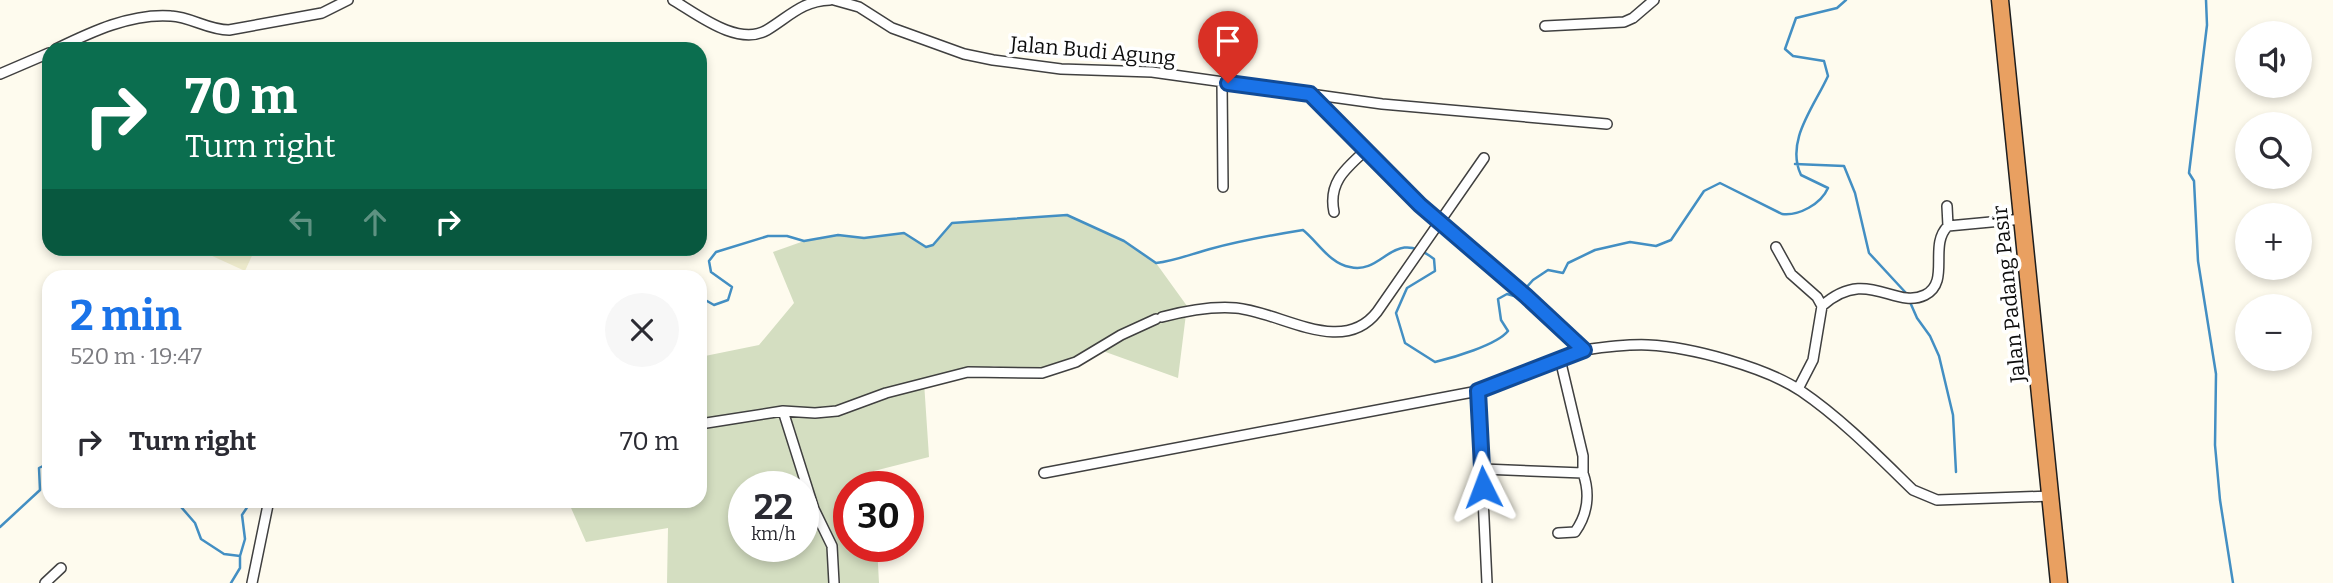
<!DOCTYPE html>
<meta charset="utf-8">
<style>
body{margin:0;font-family:Bitter,serif;background:#f7f7f7;color:#2b2b33;height:100vh;display:flex;flex-direction:column;font-size:26px;white-space:nowrap}
*{box-sizing:border-box;margin:0}
p{font-size:23px;color:#7c7c81}
.icon{flex:none;width:38px;height:38px;fill:none;stroke:currentColor;stroke-width:2;stroke-linecap:round;stroke-linejoin:round}
.map{position:relative;flex:1;overflow:hidden}
.drawer{position:absolute;left:42px;top:270px;width:665px;height:238px;display:flex;flex-direction:column;background:#fff;border-radius:21px;box-shadow:0 4px 10px #0003}
.drawer>*{flex:none}
.guide{position:absolute;left:42px;top:42px;width:665px;height:214px;border-radius:21px;box-shadow:0 4px 10px #0003;background:#0b6e4f;color:#fff;overflow:hidden}
.controls{position:absolute;left:2235px;top:21px;display:grid;gap:14px}
.controls a{display:grid;place-items:center;width:77px;height:77px;border-radius:50%;background:#fff;box-shadow:0 4px 10px #0003;font-size:35px}
.speed{position:absolute;left:728px;top:471px;display:flex;gap:14px;font-size:35px;font-weight:700;text-align:center}
.speed>*{display:grid;place-content:center;width:91px;height:91px;border-radius:50%;background:#fff;box-shadow:0 4px 10px #0003;line-height:1}
.speed small{font-size:18px;font-weight:400}
.speed .limit{border:10px solid #d22;background:#fff;color:#111}
.pin{position:absolute;display:grid;place-items:center;width:60px;height:60px;color:#fff;margin:-72px -30px;border-radius:50% 50% 50% 0;rotate:-45deg;box-shadow:0 0 7px #0007}
.pin .icon{rotate:45deg}
.me{position:absolute;width:77px;margin:-38px;rotate:357deg;stroke-linejoin:round;filter:drop-shadow(0 0 5px #0008)}
.turn{display:flex;align-items:center;gap:24px;height:147px;padding:0 28px;font-size:32px}
.turn .icon{width:91px;height:91px;stroke-width:2.5}
.turn b{display:block;font-size:49px;line-height:60px}
.lanes{display:flex;align-items:center;height:66px;padding:0 28px;background:#0003;justify-content:center;gap:35px;direction:ltr}
.lanes .off{opacity:.35}
.round{display:grid;place-items:center;flex:none;width:74px;height:74px;border-radius:37px;background:#f7f7f7}
.summary{display:flex;align-items:center;justify-content:space-between;height:119px;padding:0 28px}
h1{font-size:42px;font-weight:700;line-height:52px;color:#1a73e8}
ul{padding:0;list-style:none}
li{display:flex;align-items:center;gap:21px;height:105px;padding:0 28px}
li div{flex:1}
li b{display:block;font-size:26px}
li em{font-style:normal}
.map>svg:first-child{display:block}
</style>
<div class="map">
<svg width="2333" height="583" viewBox="0 0 2333 583">
<rect width="100%" height="100%" fill="#fefbee"/>
<path fill="#f2efd0" d="M 197,249 L 255,249 L 245,271 Z"/>
<path fill="#d4dec1" fill-rule="evenodd" d="M 1067,215 L 1124,241 L 1156,263 L 1187,306 L 1178,378 L 1100,350 L 1051,375 L 994,366 L 924,382 L 929,457 L 874,471 L 875,486 L 849,486 L 849,546 L 877,546 L 879,583 L 667,583 L 668,528 L 586,542 L 568,501 L 700,500 L 700,357 L 759,345 L 794,303 L 773,252 L 804,241 L 838,235 L 864,238 L 904,233 L 926,247 L 933,245 L 952,223 ZM 744,486 L 803,486 L 803,546 L 744,546 Z"/>
<g fill="none" stroke-linecap="round" stroke-linejoin="round">
<path stroke="#438fc3" stroke-width="2.5" d="M 2206,0 L 2207,25 L 2189,173 L 2194,181 L 2198,261 L 2216,374 L 2215,445 L 2220,500 L 2233,583
M 1795,164 L 1844,166 L 1855,193 L 1869,253 L 1906,293 L 1917,318 L 1930,336 L 1939,356 L 1953,415 L 1956,472
M 700,297 L 714,305 L 728,300 L 732,287 L 711,272 L 709,261 L 716,252 L 768,236 L 787,236 L 804,241 L 838,235 L 864,238 L 904,233 L 926,247 L 933,245 L 952,223 L 1067,215 L 1124,241 L 1156,263 C 1175,261 1191,254 1210,249 C 1240,241 1272,235 1303,230 C 1318,242 1330,264 1350,267 C 1384,275 1392,226 1434,259 L 1435,271 L 1407,288 L 1396,313 L 1405,343 L 1435,362 C 1452,358 1497,345 1508,331 L 1501,320 L 1498,299 L 1507,294 L 1518,297 L 1533,280 L 1548,270 L 1563,273 L 1568,263 L 1595,250 L 1630,242 L 1656,246 L 1671,240 L 1704,191 L 1720,183 L 1782,214 C 1799,216 1821,204 1828,188 L 1801,175 C 1785,141 1814,107 1828,76 L 1824,61 L 1793,56 L 1785,49 L 1796,18 L 1837,8 L 1846,0
M 700,325 L 705,332 L 700,339
M 175,500 L 195,523 L 201,539 L 224,554 L 240,556 L 240,568 L 231,583
M 0,527 L 40,490 L 39,468 L 49,463
M 240,556 L 245,539 L 242,515 L 252,500"/>
<defs>
<path id="street" d="M 673,0 C 697,14 738,47 767,30 C 790,16 802,1 830,0
M 834,0 L 859,7 L 892,28 L 964,54 L 993,60 L 1061,69 L 1152,72 L 1310,94 L 1395,181 L 1584,350 C 1605,347 1626,344 1648,345 C 1691,347 1765,367 1801,391 C 1842,419 1878,456 1913,490 L 1937,500 L 2051,496
M 1545,26 L 1624,22 L 1633,18 L 1654,0
M 56,49 C 91,32 131,13 171,16 C 191,17 208,30 229,30 L 322,13 L 348,0
M 0,74 L 49,53
M 1222,82 L 1223,187
M 1310,94 L 1382,104 L 1607,124
M 1947,206 L 1948,226
M 1334,212 C 1328,183 1345,169 1365,151
M 1776,247 L 1791,274 L 1817,297 L 1822,306 L 1813,360 L 1798,389
M 1822,306 C 1867,266 1894,310 1925,295 C 1951,282 1928,245 1948,226 L 2023,219
M 1162,317 C 1185,311 1212,306 1236,308 C 1281,312 1342,357 1377,312 L 1484,158
M 1478,391 L 1487,583
M 783,411 L 814,509 L 832,546 L 834,583
M 700,424 L 783,411 L 815,413 L 837,411 L 886,393 L 968,372 L 1042,373 L 1076,362 L 1121,335 L 1156,319
M 1483,469 L 1583,473 L 1583,456 L 1560,359
M 1044,473 L 1478,391 L 1584,350
M 1558,533 L 1575,532 C 1588,514 1590,493 1583,473
M 45,583 L 61,568
M 252,583 L 269,500"/>
<path id="highway" d="M 2000,0 L 2059,583"/>
</defs>
<use href="#street" stroke="#404040" stroke-width="12"/>
<use href="#highway" stroke="#1e1e1e" stroke-width="19"/>
<use href="#street" stroke="#fff" stroke-width="9"/>
<use href="#highway" stroke="#e9a061" stroke-width="16"/>
</g>
<g fill="none" stroke-linecap="round" stroke-linejoin="round">
<defs>
<path id="route" d="M 1228,83 L 1310,94 L 1420,205 L 1526,296 L 1584,350 L 1478,391 L 1483,487"/>
</defs>
<use href="#route" stroke="#114b97" stroke-width="18"/>
<use href="#route" stroke="#1a73e8" stroke-width="12"/>
</g>
<g text-anchor="middle" stroke-width="7" stroke-linejoin="round" paint-order="stroke">
<g font-size="21" fill="#0d0d0d" stroke="#fff">
<text transform="translate(1093 51) rotate(5)" y="7">Jalan Budi Agung</text>
<text transform="translate(2009 294) rotate(-96)" y="7">Jalan Padang Pasir</text>
</g>
</g>
</svg>
<div class="controls">
<a><svg class="icon" aria-label="sound" viewBox="0 0 24 24"><path d="M4 9h4l5-4v14l-5-4H4zM17 9q2 3 0 6"/></svg></a>
<a><svg class="icon" aria-label="search" viewBox="0 0 24 24"><circle cx="10" cy="10" r="6"/><path d="M15 15l6 6"/></svg></a>
<a>+</a>
<a>−</a>
</div>
<div class="speed"><div>22<small>km/h</small></div><div class="limit">30</div></div>
<div class="pin" style="left:1228px;top:83px;background:#d93025"><svg class="icon" aria-label="arrive" viewBox="0 0 24 24"><path d="M6 21V4h12l-3 4 3 4H6"/></svg></div>
<svg class="me" style="left:1483px;top:487px" viewBox="-20 -20 40 40"><path d="M0-17L14 15 0 8-14 15z" fill="#1a73e8" stroke="#fff" stroke-width="4"/></svg>
<div class="guide">
<div class="turn"><svg class="icon" aria-label="right" viewBox="0 0 24 24"><path d="M7 20v-9h11M14 6l5 5-5 5"/></svg><div><b>70 m</b>Turn right</div></div>
<div class="lanes"><svg class="icon off" aria-label="left" viewBox="0 0 24 24"><path d="M17 20v-9H6M10 6l-5 5 5 5"/></svg><svg class="icon off" aria-label="ahead" viewBox="0 0 24 24"><path d="M12 20V5M6 11l6-6 6 6"/></svg><svg class="icon" aria-label="right" viewBox="0 0 24 24"><path d="M7 20v-9h11M14 6l5 5-5 5"/></svg></div>
</div>
<section class="drawer">
<div class="summary"><div><h1>2 min</h1><p>520 m · 19:47</p></div><a class="round"><svg class="icon" aria-label="close" viewBox="0 0 24 24"><path d="M6 6l12 12M18 6L6 18"/></svg></a></div>
<ul>
<li><svg class="icon" aria-label="right" viewBox="0 0 24 24"><path d="M7 20v-9h11M14 6l5 5-5 5"/></svg><div><b>Turn right</b></div><em>70 m</em></li>
</ul>
</section>
</div>
